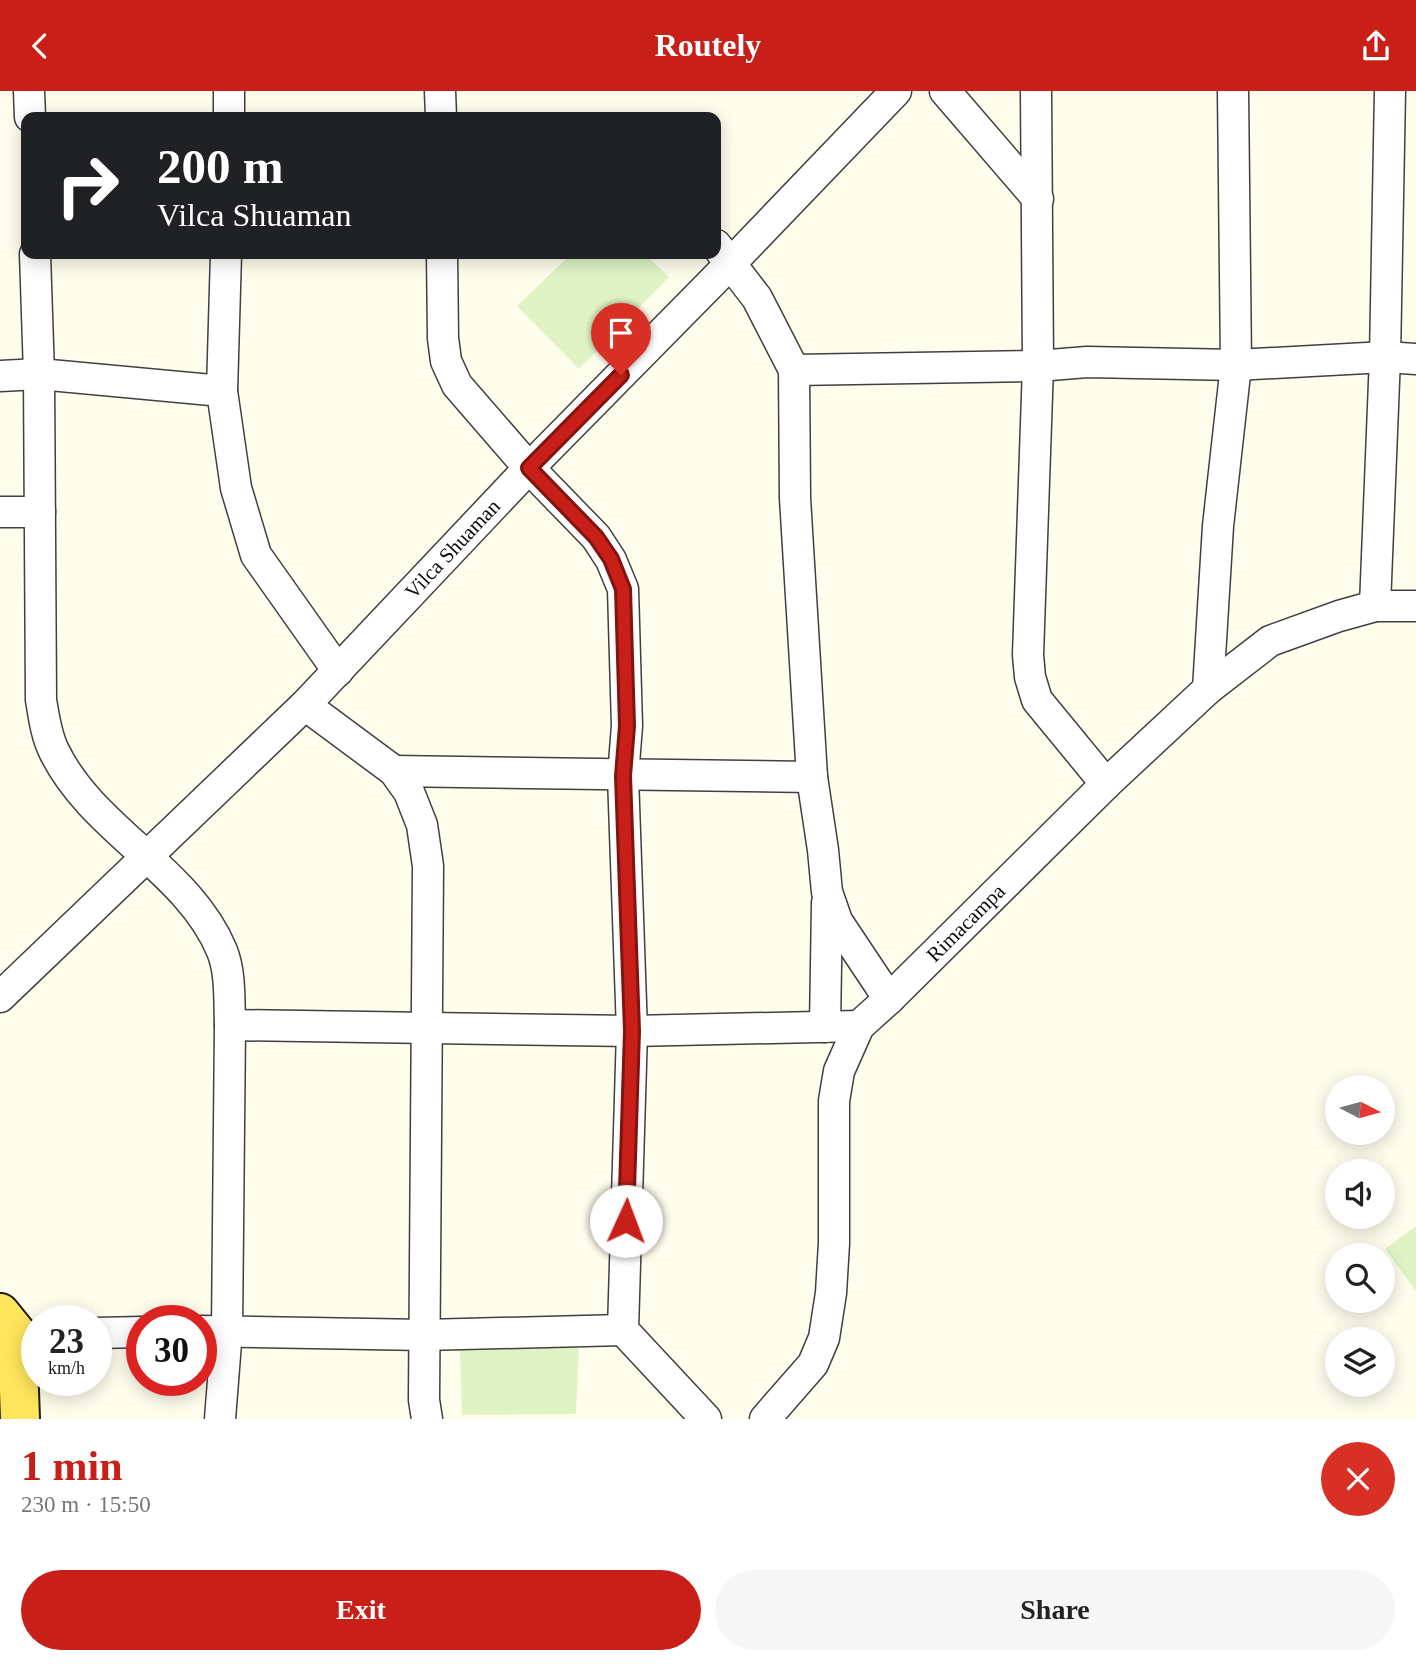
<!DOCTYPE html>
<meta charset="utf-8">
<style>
body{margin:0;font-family:"Times New Roman",serif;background:#f6f6f6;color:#222;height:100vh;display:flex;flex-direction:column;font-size:26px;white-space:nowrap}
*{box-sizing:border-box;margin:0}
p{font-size:23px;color:#767676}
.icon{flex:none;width:38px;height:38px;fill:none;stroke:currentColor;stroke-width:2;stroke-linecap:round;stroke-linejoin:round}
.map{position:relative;height:1328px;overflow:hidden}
.sheet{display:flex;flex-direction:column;background:#fff;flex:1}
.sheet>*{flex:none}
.banner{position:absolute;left:21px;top:21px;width:700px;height:147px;border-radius:14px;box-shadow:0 4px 18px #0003;background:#202124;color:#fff;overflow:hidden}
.needle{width:46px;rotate:96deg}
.tools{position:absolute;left:1325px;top:984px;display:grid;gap:14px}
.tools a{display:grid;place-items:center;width:70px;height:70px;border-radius:50%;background:#fff;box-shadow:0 4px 18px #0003;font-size:35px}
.speed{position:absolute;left:21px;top:1214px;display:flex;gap:14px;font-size:35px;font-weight:700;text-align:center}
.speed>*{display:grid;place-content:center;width:91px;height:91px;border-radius:50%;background:#fff;box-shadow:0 4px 18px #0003;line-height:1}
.speed small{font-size:18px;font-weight:400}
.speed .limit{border:10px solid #d22;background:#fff;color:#111}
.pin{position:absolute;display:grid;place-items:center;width:60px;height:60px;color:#fff;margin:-72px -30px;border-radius:50% 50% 50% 0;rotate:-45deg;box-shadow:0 0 7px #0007}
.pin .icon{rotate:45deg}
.me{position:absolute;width:77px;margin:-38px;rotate:2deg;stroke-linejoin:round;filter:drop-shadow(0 0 5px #0008)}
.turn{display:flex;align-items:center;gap:24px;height:147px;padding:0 21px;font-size:32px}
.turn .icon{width:91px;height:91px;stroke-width:2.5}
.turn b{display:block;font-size:49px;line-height:60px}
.round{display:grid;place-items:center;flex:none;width:74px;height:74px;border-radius:37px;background:#f6f6f6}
.head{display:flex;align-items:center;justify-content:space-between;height:119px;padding:0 21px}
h1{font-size:42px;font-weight:800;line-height:52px;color:#c81f19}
.cta{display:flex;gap:14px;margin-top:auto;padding:14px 21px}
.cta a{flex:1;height:80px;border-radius:42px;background:#c81f19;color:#fff;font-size:28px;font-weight:800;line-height:80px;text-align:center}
.cta a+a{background:#f6f6f6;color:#222}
header{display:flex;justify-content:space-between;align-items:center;height:91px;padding:0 21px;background:#c81f19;color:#fff;font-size:32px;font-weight:800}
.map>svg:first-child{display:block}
</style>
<header><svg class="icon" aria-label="back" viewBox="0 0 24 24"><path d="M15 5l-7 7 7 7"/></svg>Routely<svg class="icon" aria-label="share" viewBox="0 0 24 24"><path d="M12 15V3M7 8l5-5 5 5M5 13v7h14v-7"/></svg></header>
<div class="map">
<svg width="1416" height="1328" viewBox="0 0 1416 1328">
<rect width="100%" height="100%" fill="#fffdec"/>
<path fill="#dff3c5" d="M 571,163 L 645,163 L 669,186 L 579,278 L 517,215 Z
M 1416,1135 L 1416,1200 L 1385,1158 Z
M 579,1255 L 576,1323 L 462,1324 L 460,1259 Z"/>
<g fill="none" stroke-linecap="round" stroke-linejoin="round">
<defs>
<g id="minor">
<path d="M 29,0 L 30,26"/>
<path d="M 440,0 L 441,26"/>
<path d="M 945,0 L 1038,108"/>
<path d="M 1036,0 L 1038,275 L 1028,564 L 1030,586 L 1037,609 L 1106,693"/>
<path d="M 229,26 L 229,0"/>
<path d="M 716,154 L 757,207 L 794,279 L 795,407 L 812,686 L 823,759 L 827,801 L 837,830 L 889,908"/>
<path d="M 35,163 L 39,283 L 41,609 C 44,626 46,644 54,660 C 92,739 189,779 222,860 C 231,882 229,911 230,934 L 227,1239 L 220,1328"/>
<path d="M 226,163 L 222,300 L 236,397 L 256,464 L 338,580"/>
<path d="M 442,163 L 443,247 L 446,270 L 457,294 L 529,377 L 596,446 L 611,469 L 623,498 L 627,635 L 623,685 L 632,940 L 623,1239 L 706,1328"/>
<path d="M 794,279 L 1038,275 L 1087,271 L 1236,274 L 1385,266 L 1416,268"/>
<path d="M 0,285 L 39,283 L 222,300"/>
<path d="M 0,421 L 40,421"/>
<path d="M 1375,515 L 1385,266 L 1390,0"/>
<path d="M 1208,598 L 1218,435 L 1236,274 L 1233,0"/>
<path d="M 305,614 L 394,680 L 409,701 L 422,734 L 428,775 L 424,1309 L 427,1328"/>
<path d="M 394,680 L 812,686"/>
<path id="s1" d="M 0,906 L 305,614 L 529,377 L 731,172 L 896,0"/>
<path d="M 230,934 L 632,940 L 859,935"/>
<path d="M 825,936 L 827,812"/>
<path d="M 201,1240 L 425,1244 L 623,1239"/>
<path d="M 96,1242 L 142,1241"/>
<path id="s2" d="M 765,1328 L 813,1273 L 824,1247 L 831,1202 L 834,1152 L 834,1010 L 839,980 L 859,935 L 889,908 L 1106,693 L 1208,598 L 1270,550 L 1339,525 L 1375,515 L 1416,515"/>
</g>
<path id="major" d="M 0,1222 L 17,1243 L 20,1328"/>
</defs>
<use href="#minor" stroke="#404040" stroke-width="33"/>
<use href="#major" stroke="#1e1e1e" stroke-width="42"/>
<use href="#minor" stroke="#fff" stroke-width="30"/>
<use href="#major" stroke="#ffe55c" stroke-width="38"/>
</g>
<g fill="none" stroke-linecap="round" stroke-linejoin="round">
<defs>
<path id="route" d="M 621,284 L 529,377 L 596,446 L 611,468 L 623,498 L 627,635 L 623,685 L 632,940 L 626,1130"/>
</defs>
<use href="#route" stroke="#821410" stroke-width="18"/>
<use href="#route" stroke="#c81f19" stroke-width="12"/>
</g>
<g text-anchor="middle" stroke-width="7" stroke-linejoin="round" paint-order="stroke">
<g font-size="21" fill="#0d0d0d" stroke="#fff">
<text dy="7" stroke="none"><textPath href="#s1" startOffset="637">Vilca Shuaman</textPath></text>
<text dy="7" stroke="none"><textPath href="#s2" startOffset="567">Rimacampa</textPath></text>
</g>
</g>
</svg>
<div class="tools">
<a><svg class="needle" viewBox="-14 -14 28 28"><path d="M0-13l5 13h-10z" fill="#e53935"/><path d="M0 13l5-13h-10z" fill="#767676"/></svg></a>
<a><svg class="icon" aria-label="sound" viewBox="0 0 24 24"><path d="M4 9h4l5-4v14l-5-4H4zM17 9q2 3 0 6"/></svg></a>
<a><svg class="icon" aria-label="search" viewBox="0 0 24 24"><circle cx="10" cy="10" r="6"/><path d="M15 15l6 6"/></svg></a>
<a><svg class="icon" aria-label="layers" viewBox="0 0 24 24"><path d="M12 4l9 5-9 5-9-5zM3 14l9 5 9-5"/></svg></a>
</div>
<div class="speed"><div>23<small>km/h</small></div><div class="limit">30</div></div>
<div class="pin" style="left:621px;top:284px;background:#d93025"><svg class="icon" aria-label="arrive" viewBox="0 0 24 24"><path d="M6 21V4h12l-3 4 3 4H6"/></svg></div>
<svg class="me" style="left:626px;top:1130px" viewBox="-20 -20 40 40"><circle r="19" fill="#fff"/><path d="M0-13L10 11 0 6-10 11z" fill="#c81f19"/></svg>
<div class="banner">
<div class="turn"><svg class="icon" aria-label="right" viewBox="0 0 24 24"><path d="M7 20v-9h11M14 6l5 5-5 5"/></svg><div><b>200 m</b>Vilca Shuaman</div></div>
</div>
</div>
<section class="sheet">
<div class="head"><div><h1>1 min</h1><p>230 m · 15:50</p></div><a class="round" style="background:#d93025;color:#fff"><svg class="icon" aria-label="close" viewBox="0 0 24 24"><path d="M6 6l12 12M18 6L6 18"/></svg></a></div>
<div class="cta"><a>Exit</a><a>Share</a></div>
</section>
